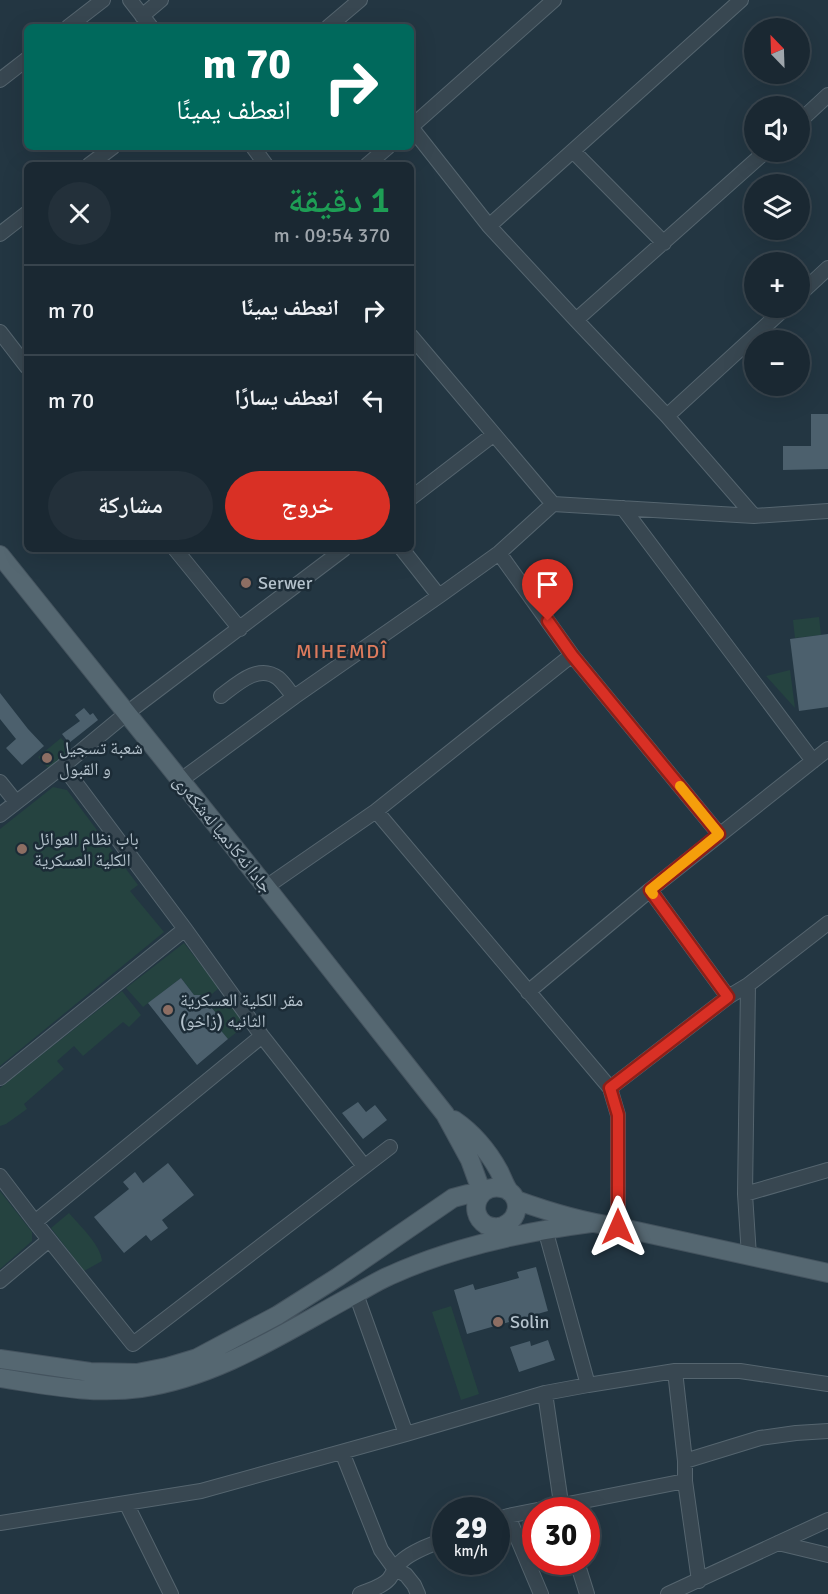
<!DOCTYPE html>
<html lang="ar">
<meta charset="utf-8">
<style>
body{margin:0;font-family:Signika,"Noto Naskh Arabic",sans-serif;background:#23303a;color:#f1f3f6;direction:rtl;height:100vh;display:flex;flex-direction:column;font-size:22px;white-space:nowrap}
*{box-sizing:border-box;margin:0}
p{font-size:20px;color:#9fa6ac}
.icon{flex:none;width:33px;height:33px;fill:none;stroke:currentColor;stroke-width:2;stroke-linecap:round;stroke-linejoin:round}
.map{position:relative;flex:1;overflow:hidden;direction:ltr}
.sheet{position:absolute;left:24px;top:162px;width:390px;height:390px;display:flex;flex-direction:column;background:#1a2832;border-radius:9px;box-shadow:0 6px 24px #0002,0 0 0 2px #38444d;direction:rtl}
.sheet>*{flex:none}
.hud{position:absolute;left:24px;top:24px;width:390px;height:126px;border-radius:9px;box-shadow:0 6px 24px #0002,0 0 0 2px #38444d;direction:rtl;background:#00695c;color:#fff;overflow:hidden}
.needle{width:39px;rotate:337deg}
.controls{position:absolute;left:744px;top:18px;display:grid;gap:12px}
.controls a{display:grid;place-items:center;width:66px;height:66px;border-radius:50%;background:#1a2832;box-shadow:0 6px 24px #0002,0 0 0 2px #38444d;font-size:30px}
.speed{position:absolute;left:432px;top:1497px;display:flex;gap:12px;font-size:30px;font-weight:700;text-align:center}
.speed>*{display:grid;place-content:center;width:78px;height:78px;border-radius:50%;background:#1a2832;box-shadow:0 6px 24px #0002,0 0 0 2px #38444d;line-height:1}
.speed small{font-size:15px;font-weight:400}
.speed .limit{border:9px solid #d22;background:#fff;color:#111}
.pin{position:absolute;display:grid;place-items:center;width:51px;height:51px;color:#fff;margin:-62px -26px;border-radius:50% 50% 50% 0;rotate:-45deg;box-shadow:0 0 6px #0007}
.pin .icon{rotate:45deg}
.me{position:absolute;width:66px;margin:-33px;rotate:0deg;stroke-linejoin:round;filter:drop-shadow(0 0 4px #0008)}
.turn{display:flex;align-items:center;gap:21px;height:126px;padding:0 24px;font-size:27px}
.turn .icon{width:78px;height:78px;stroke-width:2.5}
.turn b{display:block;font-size:42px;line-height:51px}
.round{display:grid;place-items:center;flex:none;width:63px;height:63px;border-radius:32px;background:#23303a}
.head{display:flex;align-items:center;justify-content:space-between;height:102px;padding:0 24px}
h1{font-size:36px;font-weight:600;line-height:45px;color:#1e9e55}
.button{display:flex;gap:12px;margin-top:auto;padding:12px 24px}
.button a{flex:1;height:69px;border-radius:36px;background:#d93025;color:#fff;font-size:24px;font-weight:600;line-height:69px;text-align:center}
.button a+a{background:#23303a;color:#f1f3f6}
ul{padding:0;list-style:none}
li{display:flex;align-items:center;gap:18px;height:90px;padding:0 24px;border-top:2px solid #38444d}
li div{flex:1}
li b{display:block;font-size:22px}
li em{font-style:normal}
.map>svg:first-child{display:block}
</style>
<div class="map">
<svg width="828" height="1594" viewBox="0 0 828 1594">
<rect width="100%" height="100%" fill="#233642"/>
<path fill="#254340" d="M 819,617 L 821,635 L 795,638 L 793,620 Z
M 790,670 L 795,708 L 766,676 Z
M 61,738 L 71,750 L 49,769 L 38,757 Z
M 53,787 L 67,790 L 138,885 L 130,891 L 164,932 L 0,1066 L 0,829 Z
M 184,943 L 219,988 L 205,1000 L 201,995 L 194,995 L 181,978 L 143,1007 L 126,988 Z
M 122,991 L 141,1015 L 129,1027 L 123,1022 L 83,1056 L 74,1046 L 57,1061 L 64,1069 L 24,1104 L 27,1109 L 6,1124 L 0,1126 L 0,1088 Z
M 225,996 L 247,1024 L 228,1039 L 213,1021 L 216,1013 L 211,1007 Z
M 0,1191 L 32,1232 L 32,1241 L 0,1269 Z
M 69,1213 C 79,1225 101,1245 102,1261 L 84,1271 L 51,1228 Z
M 451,1306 L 479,1394 L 461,1400 L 432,1312 Z"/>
<path fill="#4c606d" d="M 811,414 L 828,414 L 828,469 L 783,470 L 783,446 L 811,446 Z
M 828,634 L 828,707 L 799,711 L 790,639 Z
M 0,693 L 28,729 L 44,746 L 22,765 L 6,748 L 16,739 L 0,719 Z
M 84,708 L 90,715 L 93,713 L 98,720 L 69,743 L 62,734 L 80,721 L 75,715 Z
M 181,978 L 194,995 L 201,995 L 216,1013 L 213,1021 L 228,1039 L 197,1065 L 148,1003 Z
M 358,1102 L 366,1112 L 375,1105 L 387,1120 L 363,1139 L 342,1113 Z
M 168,1163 L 194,1195 L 162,1220 L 168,1228 L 151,1241 L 146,1235 L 124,1253 L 94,1217 L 129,1189 L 123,1182 L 135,1172 L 143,1183 Z
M 536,1267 L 548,1311 L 467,1334 L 454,1290 L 473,1284 L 475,1290 L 519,1278 L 517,1272 Z
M 548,1340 L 555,1360 L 519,1372 L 510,1347 L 530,1341 L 531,1346 Z"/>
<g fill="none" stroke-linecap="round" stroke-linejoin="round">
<defs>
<path id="minor" d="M 130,0 L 151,27
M 142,16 L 161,0
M 68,27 L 103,0
M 328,27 L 360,0
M 0,80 L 27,59
M 800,121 L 828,95
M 411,127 L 489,226 L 576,320 L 667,416 L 754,516
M 411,127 L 554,0
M 253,147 L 266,165
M 573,151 L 664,243
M 89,165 L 113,147
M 367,165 L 388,147
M 489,226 L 741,0
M 0,234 L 27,213
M 800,294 L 828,268
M 576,320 L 765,152
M 0,332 L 27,367
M 411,336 L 553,504 L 754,516 L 828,511
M 667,416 L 785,308
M 411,498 L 493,435
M 623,508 L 813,761
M 175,549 L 240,629
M 402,549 L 439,596
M 499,553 L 572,655 L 719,834
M 221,696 C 236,685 258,663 278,678 C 284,683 289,691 294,697
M 63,766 L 185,929 L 262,1036 L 364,1166
M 181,780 L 294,697 L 439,596 L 499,553 L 553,504
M 0,782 L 16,802
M 376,811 L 610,1088 L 618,1115 L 618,1227
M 0,815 L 63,766 L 127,713 L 344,549
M 266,887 L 376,811 L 572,655
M 650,890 L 728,997
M 748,985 L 745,1194 L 749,1256
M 528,992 L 650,890 L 828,749
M 0,1078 L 185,929
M 610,1088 L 728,997 L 748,985 L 828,923
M 0,1176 L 35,1222 L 133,1344 L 390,1147
M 745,1194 L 828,1170
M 35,1222 L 262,1036
M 545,1229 L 588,1385
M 0,1281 L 49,1240
M 356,1294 L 406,1434
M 675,1371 L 685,1461 L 685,1481 L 699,1581
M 545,1393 L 562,1510
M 342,1452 L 381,1550 L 394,1568 L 406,1575 L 414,1585 L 418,1594
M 685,1461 L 760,1438 L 796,1433 L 828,1431
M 126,1503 L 171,1594
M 508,1516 L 541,1594
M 496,1520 L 508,1516 L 685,1481
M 0,1523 L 201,1491 L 406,1434 L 545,1393 L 588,1385 L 675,1371 L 740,1371 L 828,1384
M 778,1543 L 828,1555
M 577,1562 L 587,1594
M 360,1594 C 369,1590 382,1587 389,1579 C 394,1572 396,1565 403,1560 C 415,1550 431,1545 446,1539
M 668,1594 L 828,1520"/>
<path id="major" d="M 0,555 L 266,887 L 445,1114 L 470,1160 L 482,1193
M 454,1120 C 473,1133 488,1151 499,1171 C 502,1177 504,1183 507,1188 C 511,1195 508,1189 513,1195 C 520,1204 517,1217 508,1223 C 502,1228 493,1228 486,1225 C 465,1212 480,1178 508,1190
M 516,1200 C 549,1212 582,1222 618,1227 L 828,1273
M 0,1359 L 90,1372 L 137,1373 L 167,1367 L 197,1358 L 278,1315 L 338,1277 L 453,1198 L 468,1194 L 480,1196
M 0,1378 C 46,1385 94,1395 141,1388 C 217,1377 282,1334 348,1298 C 362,1291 375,1282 389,1276 C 452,1247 522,1232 591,1223"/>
</defs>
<use href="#minor" stroke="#55656f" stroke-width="16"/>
<use href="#major" stroke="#44535e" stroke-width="20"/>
<use href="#minor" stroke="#384751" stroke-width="14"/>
<use href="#major" stroke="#556771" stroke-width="18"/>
</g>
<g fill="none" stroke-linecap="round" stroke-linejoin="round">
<defs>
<path id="route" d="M 548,621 L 572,655 L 719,834 L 650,890 L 728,997 L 610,1088 L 618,1115 L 618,1227"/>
</defs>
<use href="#route" stroke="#8d1f18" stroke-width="15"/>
<use href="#route" stroke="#d93025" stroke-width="10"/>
<path stroke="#f59e0b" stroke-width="10" d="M 653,894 L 650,890 L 719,834 L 680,786"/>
</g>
<g fill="#8d6e63" stroke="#1c2c37" stroke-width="2">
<circle cx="246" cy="583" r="6"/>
<circle cx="47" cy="758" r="6"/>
<circle cx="22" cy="849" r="6"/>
<circle cx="168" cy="1010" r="6"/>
<circle cx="498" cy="1322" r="6"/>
</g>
<g text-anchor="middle" stroke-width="5" stroke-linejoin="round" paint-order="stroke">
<g font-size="18" fill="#b4c2cc" stroke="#1c2c37" text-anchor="start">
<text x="258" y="589">Serwer</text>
<text x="59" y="754">شعبة تسجيل<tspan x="59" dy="21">و القبول</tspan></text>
<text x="34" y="845">باب نظام العوائل<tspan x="34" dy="21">الكلية العسكرية</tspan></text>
<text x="180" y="1006">مقر الكلية العسكرية<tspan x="180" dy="21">الثانيه (زاخو)</tspan></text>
<text x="510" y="1328">Solin</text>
</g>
<g font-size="18" fill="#b4c2cc" stroke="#1c2c37">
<text transform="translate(223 834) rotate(51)" y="6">جادا ئه‌كادميا له‌شكه‌رى</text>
</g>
<g font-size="20" letter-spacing="1.5" fill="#de7b5d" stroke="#1c2c37">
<text x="342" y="658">MIHEMDÎ</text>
</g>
</g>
</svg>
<div class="controls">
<a><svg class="needle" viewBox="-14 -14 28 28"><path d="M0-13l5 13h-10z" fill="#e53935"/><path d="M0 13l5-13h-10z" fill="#9fa6ac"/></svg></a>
<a><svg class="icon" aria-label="sound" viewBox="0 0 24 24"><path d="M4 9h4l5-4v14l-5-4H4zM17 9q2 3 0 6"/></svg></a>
<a><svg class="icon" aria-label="layers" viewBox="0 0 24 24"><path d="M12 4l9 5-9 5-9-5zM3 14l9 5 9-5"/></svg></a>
<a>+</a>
<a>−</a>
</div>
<div class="speed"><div>29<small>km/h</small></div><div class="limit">30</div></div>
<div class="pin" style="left:548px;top:621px;background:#d93025"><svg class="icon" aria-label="arrive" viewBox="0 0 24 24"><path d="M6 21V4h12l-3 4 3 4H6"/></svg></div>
<svg class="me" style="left:618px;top:1227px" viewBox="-20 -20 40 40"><path d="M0-17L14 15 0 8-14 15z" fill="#d93025" stroke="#fff" stroke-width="4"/></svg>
<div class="hud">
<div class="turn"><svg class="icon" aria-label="right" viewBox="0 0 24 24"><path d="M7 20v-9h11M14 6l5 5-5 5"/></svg><div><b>70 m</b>انعطف يمينًا</div></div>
</div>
<section class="sheet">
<div class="head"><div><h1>1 دقيقة</h1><p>370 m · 09:54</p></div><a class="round"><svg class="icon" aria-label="close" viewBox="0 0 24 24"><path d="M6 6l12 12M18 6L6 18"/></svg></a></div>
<ul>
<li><svg class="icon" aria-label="right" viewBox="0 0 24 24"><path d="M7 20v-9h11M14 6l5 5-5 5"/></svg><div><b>انعطف يمينًا</b></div><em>70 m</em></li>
<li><svg class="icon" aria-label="left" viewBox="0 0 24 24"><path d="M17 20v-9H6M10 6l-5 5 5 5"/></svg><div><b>انعطف يسارًا</b></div><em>70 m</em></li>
</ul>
<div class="button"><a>خروج</a><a>مشاركة</a></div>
</section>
</div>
